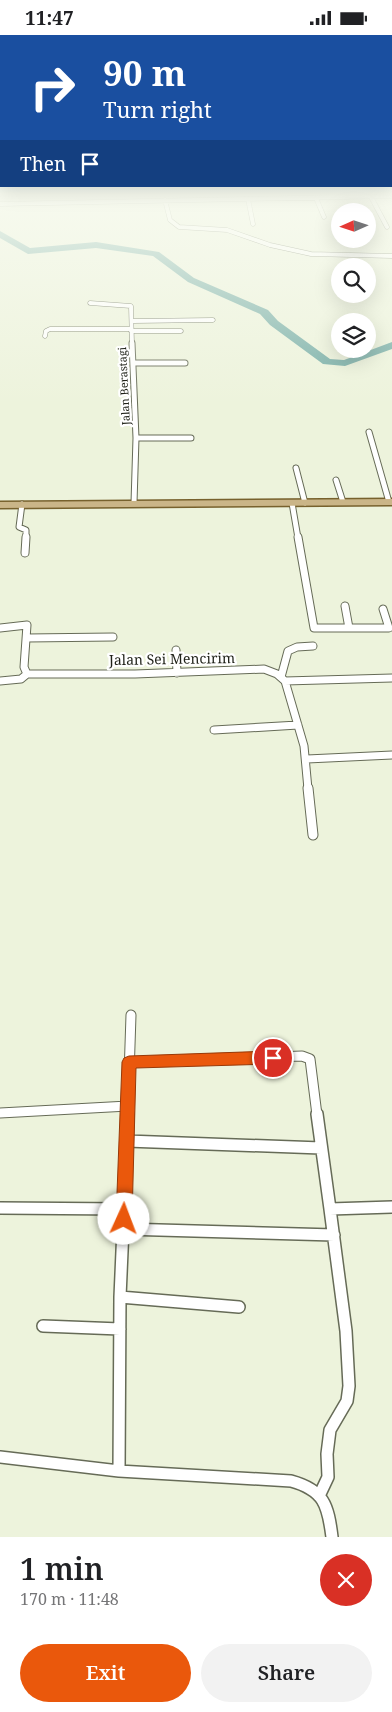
<!DOCTYPE html>
<meta charset="utf-8">
<style>
body{margin:0;font-family:"Noto Serif",serif;background:#f2f2f2;color:#202124;height:100vh;display:flex;flex-direction:column;font-size:19px;white-space:nowrap}
*{box-sizing:border-box;margin:0}
p{font-size:16px;color:#757577}
.icon{flex:none;width:28px;height:28px;fill:none;stroke:currentColor;stroke-width:2;stroke-linecap:round;stroke-linejoin:round}
.map{position:relative;height:1502px;overflow:hidden}
.panel{display:flex;flex-direction:column;background:#fff;flex:1}
.panel>*{flex:none}
.top-card{position:absolute;left:0px;top:0px;width:392px;height:152px;box-shadow:0 5px 20px #0002;background:#1a4fa0;color:#fff;overflow:hidden}
.needle{width:32px;rotate:267deg}
.tools{position:absolute;left:331px;top:168px;display:grid;gap:10px}
.tools a{display:grid;place-items:center;width:45px;height:45px;border-radius:50%;background:#fff;box-shadow:0 5px 20px #0002;font-size:25px}
.pin{position:absolute;display:grid;place-items:center;width:42px;height:42px;color:#fff;margin:-21px;border:2px solid #fff;border-radius:50%;box-shadow:0 1px 5px #0007}
.me{position:absolute;width:55px;margin:-28px;rotate:2deg;stroke-linejoin:round;filter:drop-shadow(0 0 4px #0008)}
.turn{display:flex;align-items:center;gap:18px;height:105px;padding:0 20px;font-size:22px}
.turn .icon{width:65px;height:65px;stroke-width:2.5}
.turn b{display:block;font-size:35px;line-height:42px}
.then{display:flex;align-items:center;height:48px;padding:0 20px;background:#0003;gap:10px;font-size:19px}
.round{display:grid;place-items:center;flex:none;width:52px;height:52px;border-radius:26px;background:#f2f2f2}
.overview{display:flex;align-items:center;justify-content:space-between;height:85px;padding:0 20px}
h1{font-size:30px;font-weight:600;line-height:38px}
.cta{display:flex;gap:10px;margin-top:auto;padding:10px 20px}
.cta a{flex:1;height:58px;border-radius:30px;background:#ea580c;color:#fff;font-size:20px;font-weight:600;line-height:58px;text-align:center}
.cta a+a{background:#f2f2f2;color:#202124}
.status{display:flex;justify-content:space-between;align-items:center;height:35px;padding:0 25px;background:#fff;direction:ltr}
.status svg{height:14px;fill:currentColor}
.map>svg:first-child{display:block}
</style>
<div class="status"><b>11:47</b><svg viewBox="0 0 49 12"><path d="M0 12V9h3v3zM5 12V6h3v6zM10 12V3h3v9zM15 12V0h3v12zM26 1h20v11H26zM47 4h2v5h-2z"/></svg></div>
<div class="map">
<svg width="392" height="1502" viewBox="0 0 392 1502">
<rect width="100%" height="100%" fill="#edf3dc"/>
<g fill="none" stroke-linecap="round" stroke-linejoin="round">
<path fill="#78aea7" fill-rule="evenodd" d="M 0,196 L 30,213 L 96,207 L 159,217 L 194,243 L 268,275 L 278,286 L 330,324 L 344,325 L 392,307 L 392,314 L 345,331 L 323,329 L 270,290 L 260,279 L 188,247 L 153,221 L 96,213 L 28,219 L 0,203 Z"/>
<defs>
<path id="street-far4" d="M 371,162 L 387,192
M 316,163 L 324,182
M 248,164 L 253,189
M 165,165 L 170,185 L 179,192 L 227,195 L 270,210 L 311,219 L 392,221
M 0,169 L 392,161
M 90,268 L 131,271 L 132,309
M 133,286 L 213,285
M 131,296 L 181,296
M 45,301 L 46,296 L 50,294 L 131,294"/>
<path id="street-far3" d="M 132,308 L 136,403 L 134,468
M 134,328 L 185,328
M 369,397 L 389,467
M 136,403 L 191,403
M 296,433 L 305,468
M 336,445 L 343,467
M 292,468 L 298,503
M 22,469 L 19,492 L 26,495 L 26,503"/>
<path id="street-far2" d="M 298,502 L 314,593 L 389,593 L 383,574
M 25,518 L 26,502
M 345,571 L 349,593
M 0,593 L 27,590 L 24,632 L 27,639
M 27,603 L 113,602
M 176,615 L 177,638
M 27,639 L 135,639 L 264,634 L 277,639 L 285,646 L 392,643
M 281,642 L 288,616 L 297,612 L 313,611
M 0,646 L 21,644 L 27,639
M 285,646 L 304,711 L 308,754
M 214,695 L 298,690
M 307,724 L 392,720"/>
<path id="street-far1" d="M 308,753 L 313,800
M 129,1027 L 302,1021 L 310,1024 L 317,1080
M 0,1078 L 128,1071 L 131,980
M 128,1080 L 128,1071"/>
<path id="street" d="M 317,1079 L 330,1174 L 392,1172
M 127,1106 L 321,1113
M 0,1173 L 124,1174
M 124,1194 L 334,1200
M 120,1262 L 239,1272
M 43,1291 L 120,1294
M 0,1422 L 119,1436 L 291,1446 C 324,1455 328,1470 332,1502
M 119,1436 L 120,1262 L 128,1079
M 320,1459 L 328,1442 L 327,1419 L 330,1395 L 347,1366 L 349,1351 L 346,1296 L 330,1174"/>
<path id="primary" d="M 392,464 L 392,470 L 0,473 L 0,467 Z"/>
</defs>
<use href="#street-far4" stroke="#666b57" stroke-width="5"/>
<use href="#street-far3" stroke="#666b57" stroke-width="7"/>
<use href="#street-far2" stroke="#666b57" stroke-width="9"/>
<use href="#street-far1" stroke="#666b57" stroke-width="11"/>
<use href="#street" stroke="#666b57" stroke-width="14"/>
<use href="#primary" stroke="#77612d" stroke-width="3"/>
<use href="#street-far4" stroke="#fff" stroke-width="4"/>
<use href="#street-far3" stroke="#fff" stroke-width="5"/>
<use href="#street-far2" stroke="#fff" stroke-width="7"/>
<use href="#street-far1" stroke="#fff" stroke-width="9"/>
<use href="#street" stroke="#fff" stroke-width="11"/>
<use href="#primary" fill="#cab588" fill-rule="evenodd"/>
</g>
<linearGradient id="sky" x2="0" y2="1"><stop stop-color="#7bb2ce"/><stop offset="0.43" stop-color="#f7faef"/><stop offset="1" stop-color="#f7faef" stop-opacity="0"/></linearGradient>
<rect width="392" height="369" fill="url(#sky)"/>
<path fill="#ea580c" stroke="#983908" d="M 273,1016 L 278,1018 L 280,1023 L 278,1027 L 273,1029 L 136,1033 L 132,1184 L 130,1189 L 124,1192 L 118,1189 L 116,1184 L 122,1027 L 124,1023 L 129,1021 Z"/>
<g text-anchor="middle" stroke-width="4.5" stroke-linejoin="round" paint-order="stroke">
<g font-size="11" fill="#1f2118" stroke="#fff">
<text transform="translate(124 351) rotate(-93)" y="4">Jalan Berastagi</text>
</g>
<g font-size="14" fill="#1f2118" stroke="#fff">
<text transform="translate(172 624) rotate(-1)" y="5">Jalan Sei Mencirim</text>
</g>
</g>
</svg>
<div class="tools">
<a><svg class="needle" viewBox="-14 -14 28 28"><path d="M0-13l5 13h-10z" fill="#e53935"/><path d="M0 13l5-13h-10z" fill="#757577"/></svg></a>
<a><svg class="icon" aria-label="search" viewBox="0 0 24 24"><circle cx="10" cy="10" r="6"/><path d="M15 15l6 6"/></svg></a>
<a><svg class="icon" aria-label="layers" viewBox="0 0 24 24"><path d="M12 4l9 5-9 5-9-5zM3 14l9 5 9-5"/></svg></a>
</div>
<div class="pin" style="left:273px;top:1023px;background:#d93025"><svg class="icon" aria-label="arrive" viewBox="0 0 24 24"><path d="M6 21V4h12l-3 4 3 4H6"/></svg></div>
<svg class="me" style="left:124px;top:1184px" viewBox="-20 -20 40 40"><circle r="19" fill="#fff"/><path d="M0-13L10 11 0 6-10 11z" fill="#ea580c"/></svg>
<div class="top-card">
<div class="turn"><svg class="icon" aria-label="right" viewBox="0 0 24 24"><path d="M7 20v-9h11M14 6l5 5-5 5"/></svg><div><b>90 m</b>Turn right</div></div>
<div class="then">Then<svg class="icon" aria-label="arrive" viewBox="0 0 24 24"><path d="M6 21V4h12l-3 4 3 4H6"/></svg></div>
</div>
</div>
<section class="panel">
<div class="overview"><div><h1>1 min</h1><p>170 m · 11:48</p></div><a class="round" style="background:#d93025;color:#fff"><svg class="icon" aria-label="close" viewBox="0 0 24 24"><path d="M6 6l12 12M18 6L6 18"/></svg></a></div>
<div class="cta"><a>Exit</a><a>Share</a></div>
</section>
